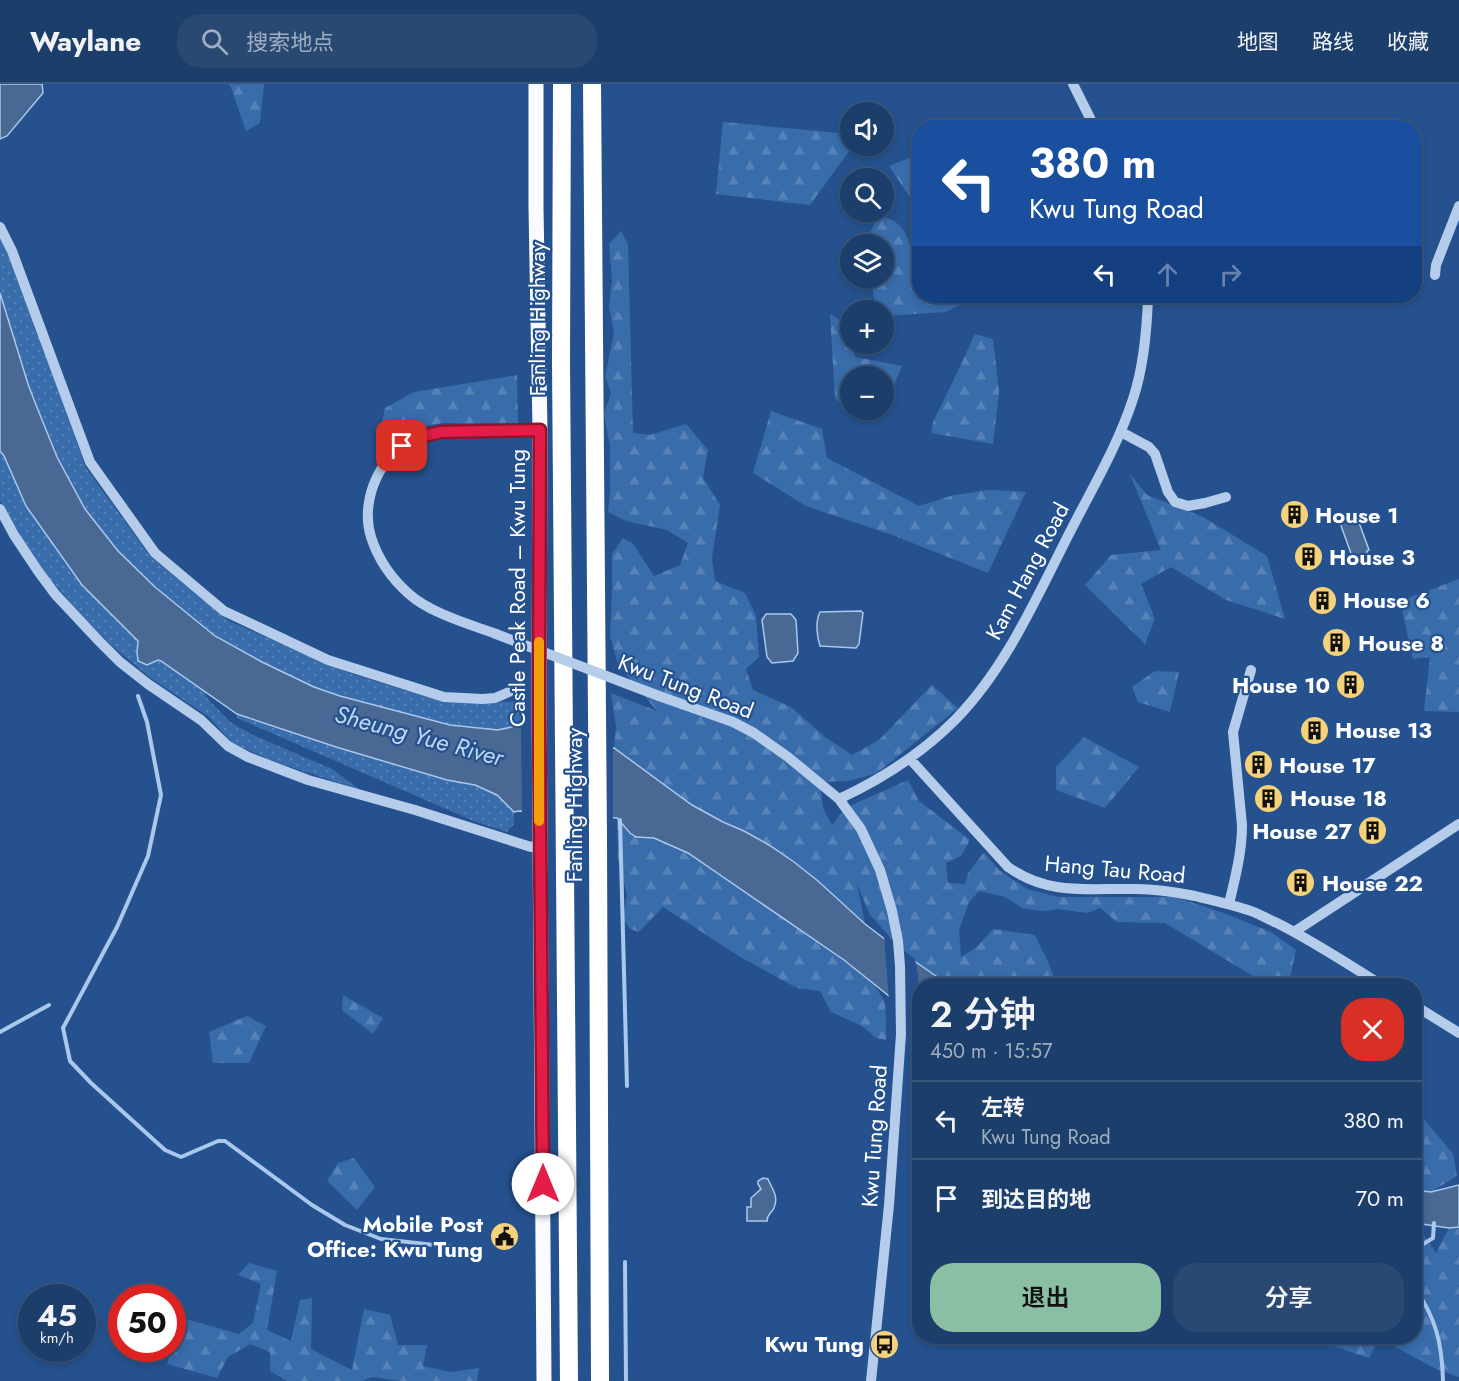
<!DOCTYPE html>
<html lang="zh">
<meta charset="utf-8">
<style>
body{margin:0;font-family:Jost,"Noto Sans SC",sans-serif;background:#294972;color:#f1f3f6;height:100vh;display:flex;flex-direction:column;font-size:22px;white-space:nowrap}
*{box-sizing:border-box;margin:0}
p{font-size:20px;color:#a0aec1}
.icon{flex:none;width:33px;height:33px;fill:none;stroke:currentColor;stroke-width:2;stroke-linecap:round;stroke-linejoin:round}
.map{position:relative;flex:1;overflow:hidden}
.side{position:absolute;left:912px;top:894px;width:510px;height:366px;display:flex;flex-direction:column;background:#1c3e6a;border-radius:24px;box-shadow:0 3px 9px #0003,0 0 0 2px #3a577e}
.side>*{flex:none}
.guide{position:absolute;left:912px;top:36px;width:510px;height:183px;border-radius:24px;box-shadow:0 3px 9px #0003,0 0 0 2px #3a577e;background:#1a4fa0;color:#fff;overflow:hidden}
.tools{position:absolute;left:840px;top:18px;display:grid;gap:12px}
.tools a{display:grid;place-items:center;width:54px;height:54px;border-radius:50%;background:#1c3e6a;box-shadow:0 3px 9px #0003,0 0 0 2px #3a577e;font-size:30px}
.speed{position:absolute;left:18px;top:1200px;display:flex;gap:12px;font-size:30px;font-weight:700;text-align:center}
.speed>*{display:grid;place-content:center;width:78px;height:78px;border-radius:50%;background:#1c3e6a;box-shadow:0 3px 9px #0003,0 0 0 2px #3a577e;line-height:1}
.speed small{font-size:15px;font-weight:400}
.speed .limit{border:9px solid #d22;background:#fff;color:#111}
.pin{position:absolute;display:grid;place-items:center;width:51px;height:51px;color:#fff;margin:-26px;border-radius:12px;box-shadow:0 3px 9px #0006}
.me{position:absolute;width:66px;margin:-33px;rotate:0deg;stroke-linejoin:round;filter:drop-shadow(0 0 4px #0008)}
.turn{display:flex;align-items:center;gap:21px;height:126px;padding:0 18px;font-size:27px}
.turn .icon{width:78px;height:78px;stroke-width:2.5}
.turn b{display:block;font-size:42px;line-height:51px}
.lanes{display:flex;align-items:center;height:57px;padding:0 18px;background:#0003;justify-content:center;gap:30px;direction:ltr}
.lanes .off{opacity:.35}
.round{display:grid;place-items:center;flex:none;width:63px;height:63px;border-radius:24px;background:#294972}
.head{display:flex;align-items:center;justify-content:space-between;height:102px;padding:0 18px}
h1{font-size:36px;font-weight:600;line-height:45px}
.action{display:flex;gap:12px;margin-top:auto;padding:12px 18px}
.action a{flex:1;height:69px;border-radius:24px;background:#8abfa5;color:#111;font-size:24px;font-weight:600;line-height:69px;text-align:center}
.action a+a{background:#294972;color:#f1f3f6}
ul{padding:0;list-style:none}
li{display:flex;align-items:center;gap:18px;height:78px;padding:0 18px;border-top:2px solid #3a577e}
li div{flex:1}
li b{display:block;font-size:22px}
li em{font-style:normal}
header{display:flex;align-items:center;gap:36px;box-sizing:border-box;height:84px;padding:0 30px;background:#1c3e6a;border-bottom:2px solid #3a577e}
header strong{font-size:28px}
nav{display:flex;gap:33px;margin-inline-start:auto;font-size:21px}
.search{width:420px;height:54px;background:#294972;display:flex;align-items:center;gap:15px;box-sizing:border-box;padding:0 21px;border-radius:24px;color:#a0aec1;font-size:22px}
.map>svg:first-child{display:block}
</style>
<header>
<strong>Waylane</strong>
<div class="search"><svg class="icon" aria-label="search" viewBox="0 0 24 24"><circle cx="10" cy="10" r="6"/><path d="M15 15l6 6"/></svg>搜索地点</div>
<nav><a>地图</a><a>路线</a><a>收藏</a></nav>
</header>
<div class="map">
<svg width="1459" height="1297" viewBox="0 0 1459 1297">
<defs>
<pattern id="grass-dots" width="8" height="8" patternUnits="userSpaceOnUse" patternTransform="scale(1.5)"><rect width="8" height="8" fill="#396cab"/><path d="M2 2h.1M6 6h.1" fill="none" stroke="#5782b8" stroke-width="1.8" stroke-linecap="round"/></pattern>
<pattern id="forest-firs" width="22" height="20" patternUnits="userSpaceOnUse" patternTransform="scale(1.5)"><rect width="22" height="20" fill="#396cab"/><path d="M5 1l3.5 6h-7zM16 11l3.5 6h-7z" fill="#5782b8"/></pattern>
</defs>
<rect width="100%" height="100%" fill="#25528e"/>
<path fill="url(#grass-dots)" d="M 0,152 L 8,165 L 86,384 L 150,472 L 229,537 L 352,590 L 441,617 L 520,618 L 524,633 L 509,644 L 498,646 L 487,646 L 450,641 L 340,612 L 314,603 L 262,578 L 215,552 L 155,503 L 118,467 L 85,425 L 57,373 L 28,300 L 0,209 Z
M 0,367 L 4,372 L 26,422 L 82,501 L 138,557 L 137,568 L 147,581 L 158,576 L 161,577 L 205,607 L 206,613 L 230,638 L 253,651 L 332,685 L 360,706 L 270,676 L 232,659 L 209,633 L 152,595 L 111,561 L 77,526 L 50,495 L 23,457 L 0,417 Z
M 237,630 L 336,663 L 447,696 L 475,701 L 497,711 L 514,728 L 514,740 L 507,748 L 476,738 L 237,634 Z"/>
<path fill="url(#forest-firs)" d="M 228,0 L 264,0 L 260,39 L 246,47 L 230,1 Z
M 723,38 L 850,50 L 850,62 L 853,62 L 810,121 L 716,110 Z
M 919,70 L 919,127 L 889,82 Z
M 877,132 C 908,136 908,156 915,181 L 919,181 L 920,212 L 980,212 L 945,228 L 884,232 L 884,226 L 876,226 L 871,194 L 884,194 L 884,160 L 866,160 Z
M 621,147 L 628,160 L 633,349 L 650,351 L 686,340 L 708,366 L 703,394 L 720,421 L 712,474 L 715,497 L 745,509 L 756,532 L 759,573 L 746,585 L 753,606 L 791,623 L 825,653 L 852,671 L 879,656 L 932,601 L 958,624 L 877,689 L 849,697 L 820,698 L 823,724 L 832,741 L 845,724 L 908,696 L 919,717 L 970,756 L 961,772 L 946,779 L 948,799 L 965,800 L 968,789 L 984,768 L 999,786 L 1027,805 L 1059,813 L 1176,813 L 1226,830 L 1271,848 L 1296,866 L 1289,898 L 1268,901 L 1165,839 L 1117,838 L 1100,824 L 1087,829 L 1059,825 L 1043,827 L 1022,824 L 1005,813 L 979,807 L 969,818 L 959,846 L 961,873 L 977,863 L 993,845 L 1035,851 L 1048,878 L 1057,901 L 949,901 L 907,872 L 870,831 L 857,800 L 865,840 L 818,797 L 769,761 L 744,747 L 723,738 L 692,721 L 614,664 L 616,643 L 611,609 L 657,627 L 618,581 L 610,552 L 612,508 L 612,470 L 623,454 L 634,461 L 654,492 L 680,481 L 688,459 L 667,446 L 626,437 L 608,428 L 610,409 L 610,363 L 604,329 L 611,309 L 605,292 L 614,249 L 609,223 L 612,196 L 609,160 Z
M 830,230 L 850,242 L 850,260 L 853,260 L 855,273 L 902,282 L 884,325 L 884,292 L 850,292 L 850,325 L 845,324 L 835,314 Z
M 975,250 L 993,255 L 999,308 L 993,360 L 931,349 L 933,338 L 957,289 Z
M 517,291 L 518,340 L 443,339 L 406,345 L 376,365 L 385,324 L 414,308 Z
M 771,327 L 822,345 L 827,374 L 919,422 L 954,411 L 990,406 L 1026,408 L 988,489 L 895,452 L 806,422 L 753,389 Z
M 1130,390 L 1147,411 L 1203,433 L 1267,472 L 1285,535 L 1226,516 L 1171,483 L 1141,500 L 1155,535 L 1145,560 L 1085,501 L 1111,471 L 1161,466 Z
M 1459,495 L 1459,628 L 1424,627 L 1430,573 L 1413,575 L 1400,517 Z
M 1155,587 L 1179,588 L 1170,628 L 1138,618 L 1132,603 Z
M 1084,653 L 1139,683 L 1105,724 L 1056,706 L 1056,683 Z
M 617,734 L 636,753 L 654,754 L 688,769 L 844,876 L 875,902 L 885,918 L 886,935 L 886,956 L 876,954 L 862,942 L 831,928 L 820,907 L 797,904 L 742,874 L 663,823 L 639,848 L 630,845 L 623,835 L 627,811 L 618,775 Z
M 343,911 L 383,934 L 373,950 L 342,926 Z
M 247,932 L 266,942 L 249,979 L 213,979 L 209,948 Z
M 1414,1032 L 1424,1035 L 1453,1070 L 1457,1092 L 1431,1108 L 1415,1106 Z
M 354,1074 L 375,1103 L 357,1126 L 327,1097 L 338,1079 Z
M 1415,1139 L 1416,1139 L 1436,1169 L 1449,1144 L 1459,1143 L 1459,1293 L 1436,1285 L 1379,1254 L 1369,1274 L 1306,1253 L 1414,1252 Z
M 249,1179 L 277,1187 L 267,1246 L 291,1257 L 300,1216 L 312,1214 L 311,1265 L 352,1286 L 364,1225 L 390,1231 L 398,1261 L 427,1261 L 423,1282 L 451,1288 L 479,1284 L 477,1297 L 401,1297 L 371,1293 L 363,1297 L 287,1297 L 270,1287 L 270,1268 L 250,1260 L 228,1273 L 217,1294 L 167,1280 L 171,1265 L 172,1264 C 172,1254 174,1240 182,1234 L 239,1250 L 253,1239 L 261,1200 L 238,1191 Z"/>
<path fill="#496893" stroke="#a9c8ec" stroke-width="1.5" d="M 0,0 L 42,0 L 43,9 L 7,52 L 0,55 Z
M 0,209 L 28,300 L 34,316 L 57,373 L 85,425 L 118,467 L 155,503 L 215,552 L 262,578 L 314,603 L 340,612 L 450,641 L 498,646 L 521,641 L 614,664 L 692,721 L 723,738 L 744,747 L 769,761 L 794,778 L 818,797 L 865,840 L 907,872 L 949,901 L 920,902 L 919,936 L 844,876 L 688,769 L 654,754 L 636,753 L 630,749 L 617,734 L 519,727 L 514,728 L 497,711 L 475,701 L 447,696 L 336,663 L 237,630 L 161,577 L 158,576 L 147,581 L 138,577 L 137,568 L 138,557 L 82,501 L 26,422 L 4,372 L 0,367 Z
M 1357,433 L 1369,466 L 1367,467 L 1367,470 L 1363,475 L 1356,474 L 1354,471 L 1352,472 L 1340,439 Z
M 861,527 L 863,529 L 859,560 L 856,564 L 820,562 C 817,553 815,537 820,528 Z
M 766,530 L 791,530 L 796,536 L 798,569 L 793,577 L 772,579 L 767,573 L 762,536 Z
M 763,1094 L 768,1095 C 772,1105 779,1112 774,1124 C 771,1130 767,1130 767,1137 L 747,1137 L 747,1123 L 751,1123 L 751,1114 L 761,1105 L 758,1100 L 758,1097 Z
M 1459,1101 L 1459,1143 L 1449,1144 L 1415,1139 L 1415,1106 L 1431,1108 Z"/>
<path fill="#25528e" d="M 521,638 L 613,661 L 613,736 L 523,730 L 522,728 Z
M 884,851 L 915,875 L 918,891 L 918,939 L 889,917 Z"/>
<g fill="none" stroke-linecap="round" stroke-linejoin="round">
<path stroke="#a9c8ec" stroke-width="4" d="M 138,612 L 147,638 L 161,711 L 148,772 L 117,843 L 63,944 L 70,977 L 91,999 L 165,1066 L 181,1073 L 218,1057 L 225,1057 L 312,1121 L 345,1141 L 381,1155 L 452,1163
M 620,736 L 627,1002
M 0,948 L 49,921
M 1414,1168 L 1420,1162 L 1433,1154 L 1434,1139
M 625,1178 L 626,1297
M 1414,1202 C 1436,1235 1442,1258 1443,1297"/>
<path stroke="#b5cdeb" stroke-width="10" d="M 1073,0 L 1095,44
M 0,143 L 12,167 L 90,378 L 155,469 L 224,527 L 328,576 L 444,613 L 482,615 L 495,614 L 509,608
M 1435,191 L 1436,181 L 1459,122
M 1121,348 L 1149,363 L 1155,370 L 1168,408 L 1175,418 L 1188,422 L 1205,419 L 1226,413
M 0,425 L 14,451 L 38,487 L 55,510 L 99,557 L 120,578 L 148,600 L 201,636 L 228,662 L 248,673 L 308,696 L 415,726 L 531,763 L 541,761
M 496,550 C 469,540 430,529 409,510 C 392,495 378,475 371,453 C 359,415 382,365 421,352 C 439,347 457,348 476,347 C 497,346 518,345 540,346
M 659,612 L 733,638 L 754,649 L 788,673 L 839,715 L 861,745 L 880,786 L 892,827 L 898,857 L 900,882 L 901,950 L 889,1121 L 871,1297
M 910,675 L 1008,783 C 1049,812 1088,804 1136,805 C 1156,805 1175,808 1195,812 C 1212,816 1230,820 1248,826 C 1258,829 1267,835 1277,839 C 1313,857 1348,880 1383,902
M 839,715 C 882,695 921,670 955,636 C 1007,583 1037,512 1071,446 C 1093,403 1118,361 1133,315 C 1144,282 1147,246 1148,212
M 1229,820 C 1235,794 1242,769 1242,741 L 1233,648 L 1251,586
M 1294,848 L 1459,740
M 1414,921 L 1459,949"/>
<path stroke="#f9fbff" stroke-width="15" d="M 536,0 L 536,124 L 540,346 L 539,617 L 544,1297"/>
<path stroke="#fff" stroke-width="18" d="M 562,0 L 561,278 L 569,1297
M 592,0 L 598,755 L 600,1297"/>
<path stroke="#b5cdeb" stroke-width="10" d="M 496,550 L 659,612"/>
</g>
<g fill="none" stroke-linecap="round" stroke-linejoin="round">
<defs>
<path id="route" d="M 402,362 L 419,353 L 441,348 L 540,346 L 539,617 L 543,1100"/>
</defs>
<use href="#route" stroke="#92132f" stroke-width="15"/>
<use href="#route" stroke="#e11d48" stroke-width="10"/>
<path stroke="#f59e0b" stroke-width="10" d="M 539,558 L 539,737"/>
</g>
<defs>
<symbol id="building-disc" viewBox="-11 -11 22 22"><circle r="9.5" fill="#f5d279" stroke="#25528e"/><path d="M-4-6H4V6H1V3H-1V6H-4ZM-2.5-4.3h1.7v1.8h-1.7ZM.8-4.3h1.7v1.8H.8ZM-2.5-1h1.7V.8h-1.7ZM.8-1h1.7V.8H.8Z" fill="#111"/></symbol>
<symbol id="civic-disc" viewBox="-11 -11 22 22"><circle r="9.5" fill="#f5d279" stroke="#25528e"/><path d="M-.6-6.5H3V-4.5H.6V-3L4-1V1h2V6H-6V1h2V-1L-.6-3ZM-1.2 2.5V6h2.4V2.5Z" fill="#111"/></symbol>
<symbol id="bus-disc" viewBox="-11 -11 22 22"><circle r="9.5" fill="#f5d279" stroke="#25528e"/><path d="M-5-6H5V4H4V6H2V4H-2V6H-4V4H-5ZM-3.5-4V0h7V-4ZM-3.5 1.2v1.5H-2V1.2ZM2 1.2v1.5H3.5V1.2Z" fill="#111"/></symbol>
</defs>
<g fill-rule="evenodd">
<use href="#building-disc" x="1278" y="414" width="33" height="33"/>
<use href="#building-disc" x="1292" y="456" width="33" height="33"/>
<use href="#building-disc" x="1306" y="500" width="33" height="33"/>
<use href="#building-disc" x="1320" y="542" width="33" height="33"/>
<use href="#building-disc" x="1334" y="584" width="33" height="33"/>
<use href="#building-disc" x="1298" y="630" width="33" height="33"/>
<use href="#building-disc" x="1242" y="664" width="33" height="33"/>
<use href="#building-disc" x="1252" y="698" width="33" height="33"/>
<use href="#building-disc" x="1356" y="730" width="33" height="33"/>
<use href="#building-disc" x="1284" y="782" width="33" height="33"/>
<use href="#civic-disc" x="488" y="1136" width="33" height="33"/>
<use href="#bus-disc" x="868" y="1244" width="33" height="33"/>
</g>
<g text-anchor="middle" stroke-width="4.5" stroke-linejoin="round" paint-order="stroke">
<g font-size="22" fill="#fff" stroke="#25528e">
<text transform="translate(537 235) rotate(-90)" y="8">Fanling Highway</text>
<text transform="translate(1027 487) rotate(-62)" y="8">Kam Hang Road</text>
<text transform="translate(517 504) rotate(-90)" y="8">Castle Peak Road – Kwu Tung</text>
<text transform="translate(686 602) rotate(21)" y="8">Kwu Tung Road</text>
<text transform="translate(574 721) rotate(-90)" y="8">Fanling Highway</text>
<text transform="translate(1115 785) rotate(5)" y="8">Hang Tau Road</text>
<text transform="translate(874 1052) rotate(-86)" y="8">Kwu Tung Road</text>
</g>
<g font-size="22" font-weight="bold" fill="#fff" stroke="#25528e" text-anchor="start">
<text x="1315" y="439">House 1</text>
<text x="1329" y="481">House 3</text>
<text x="1343" y="524">House 6</text>
<text x="1358" y="567">House 8</text>
<text x="1330" y="609" text-anchor="end">House 10</text>
<text x="1335" y="654">House 13</text>
<text x="1279" y="689">House 17</text>
<text x="1290" y="722">House 18</text>
<text x="1352" y="755" text-anchor="end">House 27</text>
<text x="1322" y="807">House 22</text>
<text x="483" y="1148" text-anchor="end">Mobile Post<tspan x="483" dy="25">Office: Kwu Tung</tspan></text>
<text x="864" y="1268" text-anchor="end">Kwu Tung</text>
</g>
<g font-size="24" font-style="italic" fill="#c1d7f2" stroke="#25528e">
<text transform="translate(419 652) rotate(15)" y="8">Sheung Yue River</text>
</g>
</g>
</svg>
<div class="tools">
<a><svg class="icon" aria-label="sound" viewBox="0 0 24 24"><path d="M4 9h4l5-4v14l-5-4H4zM17 9q2 3 0 6"/></svg></a>
<a><svg class="icon" aria-label="search" viewBox="0 0 24 24"><circle cx="10" cy="10" r="6"/><path d="M15 15l6 6"/></svg></a>
<a><svg class="icon" aria-label="layers" viewBox="0 0 24 24"><path d="M12 4l9 5-9 5-9-5zM3 14l9 5 9-5"/></svg></a>
<a>+</a>
<a>−</a>
</div>
<div class="speed"><div>45<small>km/h</small></div><div class="limit">50</div></div>
<div class="pin" style="left:402px;top:362px;background:#d93025"><svg class="icon" aria-label="arrive" viewBox="0 0 24 24"><path d="M6 21V4h12l-3 4 3 4H6"/></svg></div>
<svg class="me" style="left:543px;top:1100px" viewBox="-20 -20 40 40"><circle r="19" fill="#fff"/><path d="M0-13L10 11 0 6-10 11z" fill="#e11d48"/></svg>
<div class="guide">
<div class="turn"><svg class="icon" aria-label="left" viewBox="0 0 24 24"><path d="M17 20v-9H6M10 6l-5 5 5 5"/></svg><div><b>380 m</b>Kwu Tung Road</div></div>
<div class="lanes"><svg class="icon" aria-label="left" viewBox="0 0 24 24"><path d="M17 20v-9H6M10 6l-5 5 5 5"/></svg><svg class="icon off" aria-label="ahead" viewBox="0 0 24 24"><path d="M12 20V5M6 11l6-6 6 6"/></svg><svg class="icon off" aria-label="right" viewBox="0 0 24 24"><path d="M7 20v-9h11M14 6l5 5-5 5"/></svg></div>
</div>
<section class="side">
<div class="head"><div><h1>2 分钟</h1><p>450 m · 15:57</p></div><a class="round" style="background:#d93025;color:#fff"><svg class="icon" aria-label="close" viewBox="0 0 24 24"><path d="M6 6l12 12M18 6L6 18"/></svg></a></div>
<ul>
<li><svg class="icon" aria-label="left" viewBox="0 0 24 24"><path d="M17 20v-9H6M10 6l-5 5 5 5"/></svg><div><b>左转</b><p>Kwu Tung Road</p></div><em>380 m</em></li>
<li><svg class="icon" aria-label="arrive" viewBox="0 0 24 24"><path d="M6 21V4h12l-3 4 3 4H6"/></svg><div><b>到达目的地</b></div><em>70 m</em></li>
</ul>
<div class="action"><a>退出</a><a>分享</a></div>
</section>
</div>
